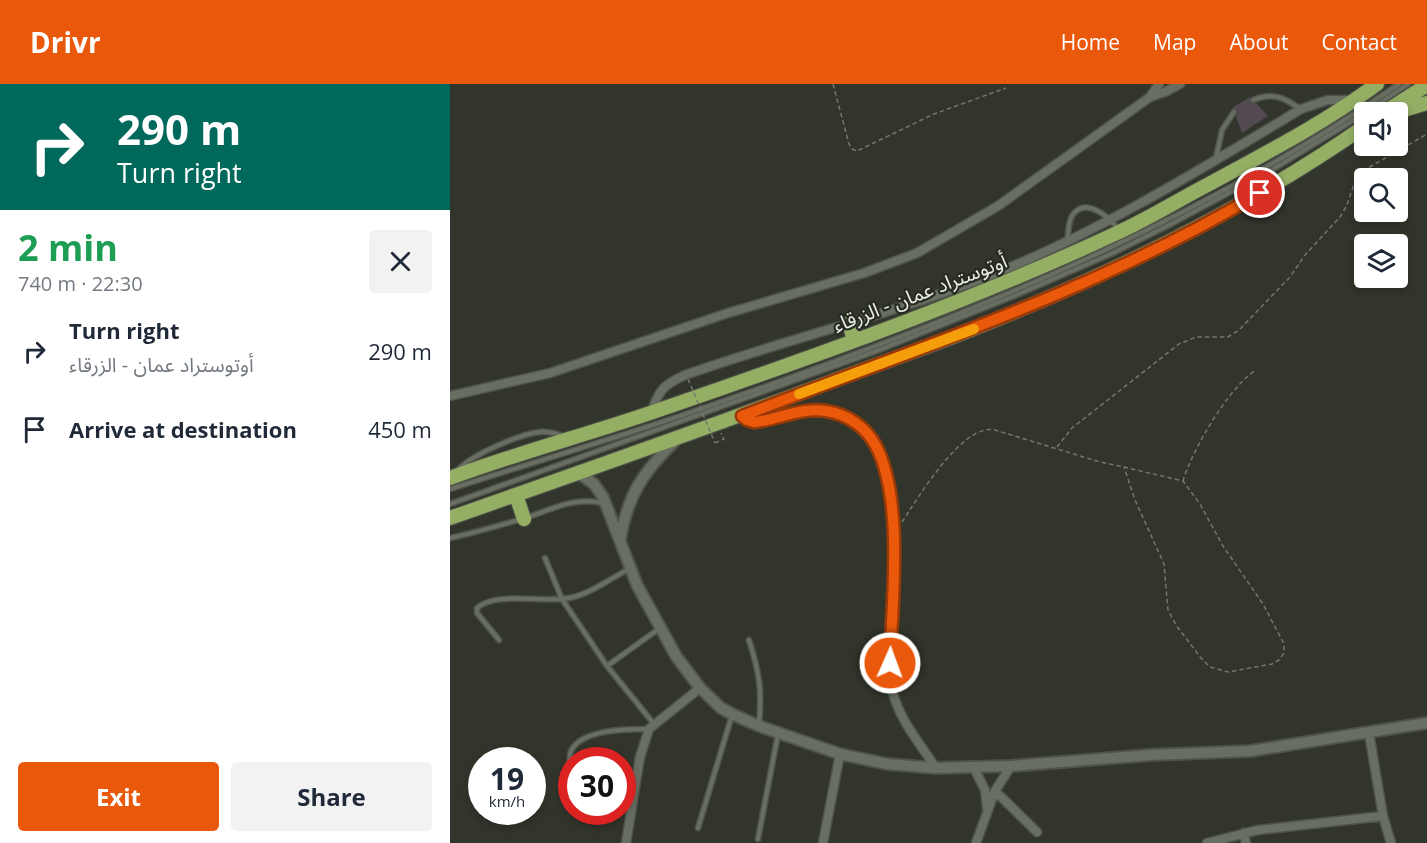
<!DOCTYPE html>
<meta charset="utf-8">
<style>
body{margin:0;font-family:"Open Sans","Noto Sans Arabic",sans-serif;background:#f2f2f3;color:#1f2937;height:100vh;display:flex;flex-direction:column;font-size:22px;white-space:nowrap}
*{box-sizing:border-box;margin:0}
p{font-size:20px;color:#747a83}
.icon{flex:none;width:33px;height:33px;fill:none;stroke:currentColor;stroke-width:2;stroke-linecap:round;stroke-linejoin:round}
.map{position:relative;flex:1;overflow:hidden}
.drawer{display:flex;flex-direction:column;background:#fff;width:450px}
.drawer>*{flex:none}
.hud{background:#00695c;color:#fff;overflow:hidden}
.fabs{position:absolute;left:904px;top:18px;display:grid;gap:12px}
.fabs a{display:grid;place-items:center;width:54px;height:54px;border-radius:6px;background:#fff;box-shadow:0 3px 9px #0003;font-size:30px}
.speed{position:absolute;left:18px;top:663px;display:flex;gap:12px;font-size:30px;font-weight:700;text-align:center}
.speed>*{display:grid;place-content:center;width:78px;height:78px;border-radius:50%;background:#fff;box-shadow:0 3px 9px #0003;line-height:1}
.speed small{font-size:15px;font-weight:400}
.speed .limit{border:9px solid #d22;background:#fff;color:#111}
.pin{position:absolute;display:grid;place-items:center;width:51px;height:51px;color:#fff;margin:-26px;border:3px solid #fff;border-radius:50%;box-shadow:0 2px 6px #0007}
.me{position:absolute;width:66px;margin:-33px;rotate:2deg;stroke-linejoin:round;filter:drop-shadow(0 0 4px #0008)}
.turn{display:flex;align-items:center;gap:21px;height:126px;padding:0 18px;font-size:27px}
.turn .icon{width:78px;height:78px;stroke-width:2.5}
.turn b{display:block;font-size:42px;line-height:51px}
.round{display:grid;place-items:center;flex:none;width:63px;height:63px;border-radius:6px;background:#f2f2f3}
.headline{display:flex;align-items:center;justify-content:space-between;height:102px;padding:0 18px}
h1{font-size:36px;font-weight:700;line-height:45px;color:#1e9e55}
.cta{display:flex;gap:12px;margin-top:auto;padding:12px 18px}
.cta a{flex:1;height:69px;border-radius:6px;background:#ea580c;color:#fff;font-size:24px;font-weight:700;line-height:69px;text-align:center}
.cta a+a{background:#f2f2f3;color:#1f2937}
ul{padding:0;list-style:none}
li{display:flex;align-items:center;gap:18px;height:78px;padding:0 18px}
li div{flex:1}
li b{display:block;font-size:22px}
li em{font-style:normal}
header{display:flex;align-items:center;gap:36px;box-sizing:border-box;height:84px;padding:0 30px;background:#ea580c;color:#fff}
header strong{font-size:28px}
nav{display:flex;gap:33px;margin-inline-start:auto;font-size:21px}
main{display:flex;flex:1;min-height:0}
.map>svg:first-child{display:block}
</style>
<header>
<strong>Drivr</strong>
<nav><a>Home</a><a>Map</a><a>About</a><a>Contact</a></nav>
</header>
<main>
<section class="drawer">
<div class="hud">
<div class="turn"><svg class="icon" aria-label="right" viewBox="0 0 24 24"><path d="M7 20v-9h11M14 6l5 5-5 5"/></svg><div><b>290 m</b>Turn right</div></div>
</div>
<div class="headline"><div><h1>2 min</h1><p>740 m · 22:30</p></div><a class="round"><svg class="icon" aria-label="close" viewBox="0 0 24 24"><path d="M6 6l12 12M18 6L6 18"/></svg></a></div>
<ul>
<li><svg class="icon" aria-label="right" viewBox="0 0 24 24"><path d="M7 20v-9h11M14 6l5 5-5 5"/></svg><div><b>Turn right</b><p>أوتوستراد عمان - الزرقاء</p></div><em>290 m</em></li>
<li><svg class="icon" aria-label="arrive" viewBox="0 0 24 24"><path d="M6 21V4h12l-3 4 3 4H6"/></svg><div><b>Arrive at destination</b></div><em>450 m</em></li>
</ul>
<div class="cta"><a>Exit</a><a>Share</a></div>
</section>
<div class="map">
<svg width="977" height="759" viewBox="0 0 977 759">
<rect width="100%" height="100%" fill="#31352b"/>
<path fill="#534951" d="M 800,13 L 800,19 L 806,19 L 818,32 L 792,49 L 786,33 L 788,27 L 782,24 Z"/>
<g fill="none" stroke-linecap="round" stroke-linejoin="round">
<defs>
<path id="service" d="M 803,16 C 822,8 834,13 850,25
M 916,28 L 958,0
M 766,74 L 772,46 L 784,28
M 617,156 C 619,148 618,139 622,132 C 635,111 660,134 669,146
M 8,386 C 21,371 70,350 90,348 C 99,347 106,350 114,352
M 0,405 C 78,380 156,357 233,331 C 483,246 731,150 949,0
M 0,420 L 429,266 L 564,212 L 663,169 L 721,140 L 825,84 L 915,29
M 0,454 C 24,449 48,442 72,435 C 99,427 123,412 152,419
M 95,474 L 112,515 L 157,582 L 204,640
M 49,556 L 27,529 L 27,524 C 46,507 94,519 119,514 C 140,510 160,495 179,485
M 299,556 C 310,590 312,607 309,641
M 157,582 L 210,544
M 117,709 L 120,670 C 127,645 177,645 198,645
M 248,744 L 282,631
M 308,755 L 328,650"/>
<path id="minor" d="M 700,13 L 709,0
M 0,312 L 100,289 L 278,229 L 414,189 L 467,169 L 548,122 L 700,13 L 717,7 L 730,0
M 201,329 C 209,306 213,301 235,291 C 334,256 436,232 534,194 C 646,150 748,87 851,25 L 878,16 L 905,16
M 292,332 L 297,336 L 304,338 C 333,335 358,321 389,330 C 460,352 443,492 441,550 C 440,568 438,588 442,605 C 448,634 470,660 486,684
M 919,649 L 933,732
M 524,684 L 535,706 L 537,724
M 545,707 L 587,748
M 794,749 L 796,759
M 176,759 L 190,673 L 199,645 L 250,604
M 373,759 L 390,670
M 526,759 L 545,707 L 561,682
M 757,759 L 808,746 L 933,732 L 941,759"/>
<path id="tertiary" d="M 129,389 L 144,400 L 153,413 L 187,501 L 226,572 L 250,604 L 271,624 L 282,630 L 309,642 L 390,670 L 437,680 L 486,684 L 561,682 L 700,671 L 800,667 L 977,639
M 170,456 C 178,410 193,388 227,355"/>
<path id="trunk" d="M 935,28 L 977,1
M 947,28 L 977,19
M 399,239 L 404,256
M 0,394 C 67,369 136,351 203,328 C 360,274 517,219 667,149 C 700,134 730,115 761,99 C 818,68 876,38 927,0
M 66,411 L 74,435
M 0,434 C 122,391 243,349 364,304 C 411,286 458,270 505,252 C 648,196 789,130 915,42"/>
</defs>
<use href="#service" stroke="#50534a" stroke-width="7"/>
<use href="#minor" stroke="#50534a" stroke-width="11"/>
<use href="#tertiary" stroke="#50534a" stroke-width="14"/>
<use href="#trunk" stroke="#50534a" stroke-width="16"/>
<path stroke="#73776e" stroke-width="1.5" stroke-dasharray="4.5 3" stroke-linecap="butt" d="M 383,0 L 399,60 L 402,65 L 407,67 L 484,30 L 556,4
M 265,359 L 274,355 L 271,349
M 607,363 L 622,344 L 729,260 L 746,253 L 778,253 L 789,246 L 840,193 L 855,171 L 890,133 L 897,121 L 905,97 L 911,88 L 977,50
M 733,397 C 742,366 779,303 806,286
M 452,438 C 468,414 513,338 545,346 L 650,378 L 674,383 L 733,397 L 750,420 L 773,462 L 813,520 L 834,560 L 834,569 L 829,576 L 822,580 L 778,588 L 760,583 L 751,574 L 726,541 L 718,526 L 714,480 L 685,416 L 674,383"/>
<use href="#service" stroke="#696e62" stroke-width="4"/>
<use href="#minor" stroke="#696e62" stroke-width="8"/>
<use href="#tertiary" stroke="#696e62" stroke-width="10"/>
<use href="#trunk" stroke="#94af64" stroke-width="14"/>
<path stroke="#73776e" stroke-width="1.5" stroke-dasharray="4.5 3" stroke-linecap="butt" d="M 238,295 L 265,359"/>
</g>
<g fill="none" stroke-linecap="round" stroke-linejoin="round">
<defs>
<path id="route" d="M 440,579 C 442,519 454,416 426,362 C 416,343 397,330 376,327 C 350,323 328,336 304,338 L 297,336 L 292,332 C 467,264 648,206 810,109"/>
</defs>
<use href="#route" stroke="#983908" stroke-width="15"/>
<use href="#route" stroke="#ea580c" stroke-width="10"/>
<path stroke="#f59e0b" stroke-width="10" d="M 349,310 L 524,245"/>
</g>
<g text-anchor="middle" stroke-width="4.5" stroke-linejoin="round" paint-order="stroke">
<g font-size="20" fill="#ebeee8" stroke="#272b21">
<text transform="translate(470 209) rotate(-21)" y="7">أوتوستراد عمان - الزرقاء</text>
</g>
</g>
</svg>
<div class="fabs">
<a><svg class="icon" aria-label="sound" viewBox="0 0 24 24"><path d="M4 9h4l5-4v14l-5-4H4zM17 9q2 3 0 6"/></svg></a>
<a><svg class="icon" aria-label="search" viewBox="0 0 24 24"><circle cx="10" cy="10" r="6"/><path d="M15 15l6 6"/></svg></a>
<a><svg class="icon" aria-label="layers" viewBox="0 0 24 24"><path d="M12 4l9 5-9 5-9-5zM3 14l9 5 9-5"/></svg></a>
</div>
<div class="speed"><div>19<small>km/h</small></div><div class="limit">30</div></div>
<div class="pin" style="left:810px;top:109px;background:#d93025"><svg class="icon" aria-label="arrive" viewBox="0 0 24 24"><path d="M6 21V4h12l-3 4 3 4H6"/></svg></div>
<svg class="me" style="left:440px;top:579px" viewBox="-20 -20 40 40"><circle r="17" fill="#ea580c" stroke="#fff" stroke-width="3"/><path d="M0-11L8 9 0 5-8 9z" fill="#fff"/></svg>
</div>
</main>
